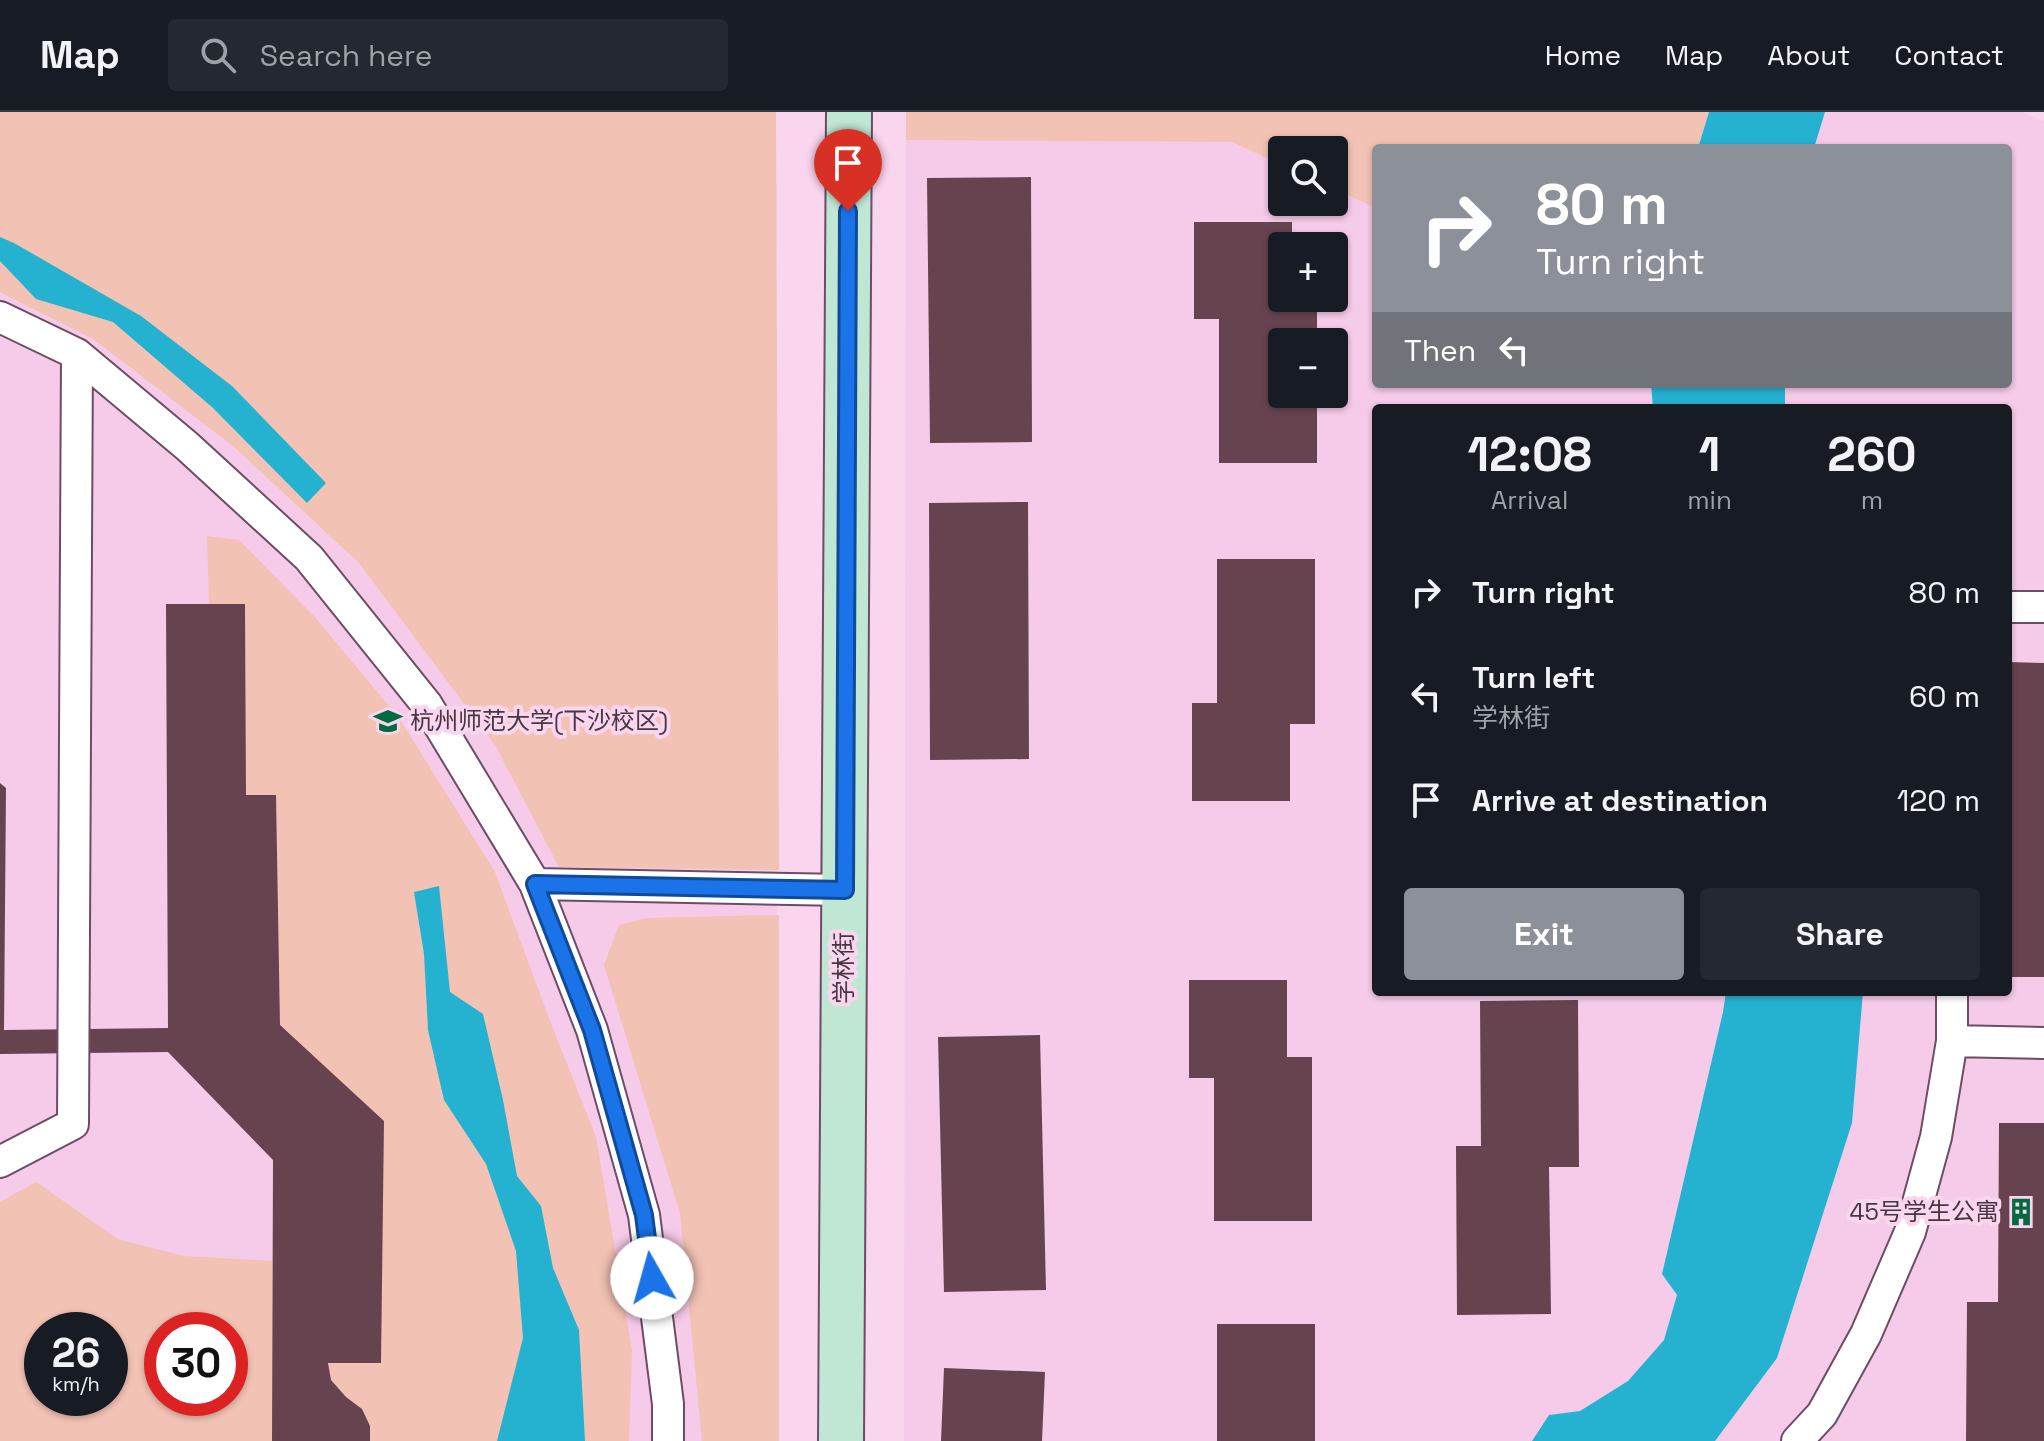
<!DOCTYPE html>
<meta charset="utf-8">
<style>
body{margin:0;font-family:"Space Grotesk","Noto Sans SC",sans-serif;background:#242831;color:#f1f3f6;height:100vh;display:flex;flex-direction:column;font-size:30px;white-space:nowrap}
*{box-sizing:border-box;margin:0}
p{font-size:26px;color:#9ea1a6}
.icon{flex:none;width:44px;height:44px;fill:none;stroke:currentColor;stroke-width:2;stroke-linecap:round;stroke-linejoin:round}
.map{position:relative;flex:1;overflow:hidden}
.details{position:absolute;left:1372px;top:292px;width:640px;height:592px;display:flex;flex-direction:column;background:#171b24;border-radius:8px;box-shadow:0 2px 6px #0004}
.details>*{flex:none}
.top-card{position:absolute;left:1372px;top:32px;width:640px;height:244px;border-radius:8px;box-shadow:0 2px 6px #0004;background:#8c9099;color:#fff;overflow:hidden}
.tools{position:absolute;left:1268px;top:24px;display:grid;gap:16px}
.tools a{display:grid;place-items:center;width:80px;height:80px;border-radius:8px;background:#171b24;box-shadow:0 2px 6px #0004;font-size:40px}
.speed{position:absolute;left:24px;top:1200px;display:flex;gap:16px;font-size:40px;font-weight:700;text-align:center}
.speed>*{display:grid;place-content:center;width:104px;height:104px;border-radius:50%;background:#171b24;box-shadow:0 2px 6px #0004;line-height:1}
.speed small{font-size:20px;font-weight:400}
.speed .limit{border:12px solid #d22;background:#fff;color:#111}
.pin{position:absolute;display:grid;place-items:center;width:68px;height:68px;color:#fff;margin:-82px -34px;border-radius:50% 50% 50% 0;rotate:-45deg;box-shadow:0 0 8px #0007}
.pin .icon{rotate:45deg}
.me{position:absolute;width:88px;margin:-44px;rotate:353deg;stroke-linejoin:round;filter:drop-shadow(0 0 6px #0008)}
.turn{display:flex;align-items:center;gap:28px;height:168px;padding:0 32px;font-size:36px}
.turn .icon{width:104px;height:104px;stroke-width:2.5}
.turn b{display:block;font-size:56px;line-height:68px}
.then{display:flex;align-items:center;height:76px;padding:0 32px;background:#0003;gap:16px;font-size:30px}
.eta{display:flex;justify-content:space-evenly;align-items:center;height:136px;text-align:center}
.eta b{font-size:48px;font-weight:700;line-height:56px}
.cta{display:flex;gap:16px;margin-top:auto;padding:16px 32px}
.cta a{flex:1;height:92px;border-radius:8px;background:#8c9099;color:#fff;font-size:32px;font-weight:700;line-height:92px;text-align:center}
.cta a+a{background:#242831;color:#f1f3f6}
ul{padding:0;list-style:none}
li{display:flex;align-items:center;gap:24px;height:104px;padding:0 32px}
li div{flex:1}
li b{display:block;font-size:30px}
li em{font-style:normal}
header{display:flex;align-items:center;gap:48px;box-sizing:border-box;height:112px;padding:0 40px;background:#171b24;border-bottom:2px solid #363941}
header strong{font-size:38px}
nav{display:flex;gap:44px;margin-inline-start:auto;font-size:28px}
.search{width:560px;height:72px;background:#242831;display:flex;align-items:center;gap:20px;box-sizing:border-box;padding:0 28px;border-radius:8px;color:#9ea1a6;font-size:30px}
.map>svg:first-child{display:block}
</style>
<header>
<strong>Map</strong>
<div class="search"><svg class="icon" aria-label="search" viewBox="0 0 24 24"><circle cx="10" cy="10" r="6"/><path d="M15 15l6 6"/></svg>Search here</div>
<nav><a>Home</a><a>Map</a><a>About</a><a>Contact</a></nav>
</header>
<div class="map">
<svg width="2044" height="1329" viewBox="0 0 2044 1329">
<rect width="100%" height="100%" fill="#fad5ee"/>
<path fill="#f6cae9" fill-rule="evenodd" d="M 0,0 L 775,0 L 778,1329 L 0,1329 ZM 42,1218 L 110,1218 L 110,1286 L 42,1286 ZM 162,1218 L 230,1218 L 230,1286 L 162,1286 Z
M 1825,0 L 2021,0 L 2044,9 L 2044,1329 L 1715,1329 L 1777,1246 L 1852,1011 L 1863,880 L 2008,880 L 2008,296 L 1785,296 L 1784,291 L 1785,272 L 2008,272 L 2008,36 L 1814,36 Z
M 906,28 L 1232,30 L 1282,53 L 1282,90 L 1334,90 L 1334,77 L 1376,96 L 1376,272 L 1651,272 L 1653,296 L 1376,296 L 1376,880 L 1726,880 L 1723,900 L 1662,1162 L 1677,1183 L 1664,1228 L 1628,1269 L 1580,1299 L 1549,1303 L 1532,1329 L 904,1329 ZM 1282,134 L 1334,134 L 1334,186 L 1282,186 ZM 1282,230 L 1334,230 L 1334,282 L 1282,282 Z"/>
<path fill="#f2c2b4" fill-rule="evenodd" d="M 0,0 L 776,0 L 779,758 L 559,755 L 495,633 L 359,451 L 233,334 L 93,227 L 0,180 Z
M 906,0 L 1709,0 L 1698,36 L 1376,36 L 1376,96 L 1334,77 L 1334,38 L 1282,38 L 1282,53 L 1232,30 L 906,28 Z
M 207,424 L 239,428 L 314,504 L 399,606 L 495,760 L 550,909 L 596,1025 L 632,1238 L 629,1329 L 301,1329 L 280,913 L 276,683 L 246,683 L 245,493 L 209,492 Z
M 779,803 L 779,1329 L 702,1329 L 680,1101 L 604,853 L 619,813 L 646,806 Z
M 36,1070 L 118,1127 L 184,1144 L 272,1149 L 272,1329 L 0,1329 L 0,1090 ZM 42,1218 L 110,1218 L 110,1286 L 42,1286 ZM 162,1218 L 230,1218 L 230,1286 L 162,1286 Z"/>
<path fill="#25b2d1" d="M 1709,0 L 1825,0 L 1814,36 L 1698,36 Z
M 0,125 L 14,131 L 141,204 L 232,274 L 326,371 L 307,391 L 213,296 L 113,210 L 36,187 L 0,149 Z
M 1651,272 L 1785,272 L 1785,296 L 1653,296 Z
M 439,774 L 450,880 L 483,902 L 503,988 L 517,1064 L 541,1094 L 553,1156 L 579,1218 L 585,1329 L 497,1329 L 523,1226 L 516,1139 L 486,1052 L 444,988 L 428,918 L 424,842 L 414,780 Z
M 1726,880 L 1863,880 L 1852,1011 L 1777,1246 L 1715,1329 L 1532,1329 L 1549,1303 L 1580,1299 L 1628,1269 L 1664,1228 L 1677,1183 L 1662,1162 L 1723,900 Z"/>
<path fill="#67434f" d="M 1031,65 L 1032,330 L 930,331 L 927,66 Z
M 1194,110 L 1292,110 L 1292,134 L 1282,134 L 1282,186 L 1317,187 L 1317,230 L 1282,230 L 1282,282 L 1317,282 L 1317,351 L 1219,351 L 1219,207 L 1194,207 Z
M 1028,390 L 1029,647 L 930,648 L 929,391 Z
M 1217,447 L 1315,447 L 1315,612 L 1290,612 L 1290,689 L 1192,689 L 1192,591 L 1217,591 Z
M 166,492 L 245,492 L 246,683 L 276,683 L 280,913 L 384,1009 L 381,1251 L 328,1251 L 331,1268 L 346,1285 L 362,1297 L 370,1314 L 370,1329 L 272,1329 L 273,1048 L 168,940 L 0,942 L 0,671 L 6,676 L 4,918 L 168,916 Z
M 2008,550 L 2044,551 L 2044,865 L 2008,865 Z
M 1189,868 L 1287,868 L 1287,945 L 1312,945 L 1312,1109 L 1214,1109 L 1214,966 L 1189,966 Z
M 1578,888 L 1579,1055 L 1549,1055 L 1551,1202 L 1457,1203 L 1456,1034 L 1481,1034 L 1480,889 Z
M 1040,923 L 1046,1178 L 944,1180 L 938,925 Z
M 1999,1011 L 2044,1011 L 2044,1329 L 1966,1329 L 1967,1190 L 1998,1190 Z
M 1217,1212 L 1315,1212 L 1315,1329 L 1217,1329 Z
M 944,1256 L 1045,1260 L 1042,1329 L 941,1329 Z"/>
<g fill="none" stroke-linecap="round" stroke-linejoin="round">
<defs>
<path id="street" d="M 0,205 L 77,242 L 187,334 L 309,446 L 427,593 L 535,772 L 592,918 L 644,1103 L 668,1292 L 668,1329
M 2008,495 L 2044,495
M 535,772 L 845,778
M 1952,929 L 2044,931
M 0,1050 L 73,1012 L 77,242
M 1797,1329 L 1822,1302 L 1866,1222 L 1910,1120 L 1936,1025 L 1952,929 L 1952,880"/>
<path id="secondary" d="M 841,1329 L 849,0"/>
</defs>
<use href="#street" stroke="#6c4d63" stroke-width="34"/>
<use href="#secondary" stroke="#6c4d63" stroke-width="48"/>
<use href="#street" stroke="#fff" stroke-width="30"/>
<use href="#secondary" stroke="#c0e6d4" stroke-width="44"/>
</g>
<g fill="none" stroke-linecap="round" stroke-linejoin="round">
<defs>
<path id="route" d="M 652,1166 L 644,1103 L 592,918 L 535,772 L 845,778 L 848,99"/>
</defs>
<use href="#route" stroke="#114b97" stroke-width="20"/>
<use href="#route" stroke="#1a73e8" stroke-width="14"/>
</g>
<defs>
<symbol id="university-bare" viewBox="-9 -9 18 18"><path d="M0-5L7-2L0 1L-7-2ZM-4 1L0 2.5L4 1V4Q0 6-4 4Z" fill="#016a40" stroke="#fad5ee" stroke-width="2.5" paint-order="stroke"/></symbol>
<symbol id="building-bare" viewBox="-9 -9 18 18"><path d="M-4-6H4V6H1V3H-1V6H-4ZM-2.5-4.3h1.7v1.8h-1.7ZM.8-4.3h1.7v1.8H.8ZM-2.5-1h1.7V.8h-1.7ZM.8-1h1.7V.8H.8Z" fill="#016a40" stroke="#fad5ee" stroke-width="2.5" paint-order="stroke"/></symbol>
</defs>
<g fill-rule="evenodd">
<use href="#university-bare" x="368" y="589" width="40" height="40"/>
<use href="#building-bare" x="2001" y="1080" width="40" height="40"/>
</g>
<g text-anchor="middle" stroke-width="8" stroke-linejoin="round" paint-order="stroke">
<g font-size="24" fill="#463741" stroke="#fad5ee" text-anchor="start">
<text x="410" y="617">杭州师范大学(下沙校区)</text>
<text x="1999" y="1108" text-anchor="end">45号学生公寓</text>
</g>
<g font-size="24" fill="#463741" stroke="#fad5ee">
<text transform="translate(844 856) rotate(-90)" y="8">学林街</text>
</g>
</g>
</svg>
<div class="tools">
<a><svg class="icon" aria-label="search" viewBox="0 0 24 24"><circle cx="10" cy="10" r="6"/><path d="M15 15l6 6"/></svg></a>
<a>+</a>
<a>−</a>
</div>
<div class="speed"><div>26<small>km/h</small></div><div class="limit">30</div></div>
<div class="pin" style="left:848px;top:99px;background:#d93025"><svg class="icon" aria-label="arrive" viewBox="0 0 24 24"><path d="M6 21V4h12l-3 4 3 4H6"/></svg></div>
<svg class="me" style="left:652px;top:1166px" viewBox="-20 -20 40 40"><circle r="19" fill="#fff"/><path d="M0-13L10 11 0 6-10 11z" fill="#1a73e8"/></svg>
<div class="top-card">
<div class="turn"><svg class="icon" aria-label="right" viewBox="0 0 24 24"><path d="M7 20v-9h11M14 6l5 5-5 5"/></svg><div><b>80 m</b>Turn right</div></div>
<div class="then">Then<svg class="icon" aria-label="left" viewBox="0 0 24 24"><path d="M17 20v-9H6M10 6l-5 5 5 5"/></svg></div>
</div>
<section class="details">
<div class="eta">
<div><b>12:08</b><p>Arrival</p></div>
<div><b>1</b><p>min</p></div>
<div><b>260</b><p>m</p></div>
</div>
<ul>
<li><svg class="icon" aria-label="right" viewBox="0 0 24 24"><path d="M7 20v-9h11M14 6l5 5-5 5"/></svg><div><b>Turn right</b></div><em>80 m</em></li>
<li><svg class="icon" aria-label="left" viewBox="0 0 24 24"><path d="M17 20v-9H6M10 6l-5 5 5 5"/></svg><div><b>Turn left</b><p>学林街</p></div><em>60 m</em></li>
<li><svg class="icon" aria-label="arrive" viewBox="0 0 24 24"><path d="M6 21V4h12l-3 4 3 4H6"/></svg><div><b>Arrive at destination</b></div><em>120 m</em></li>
</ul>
<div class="cta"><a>Exit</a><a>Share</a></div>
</section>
</div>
